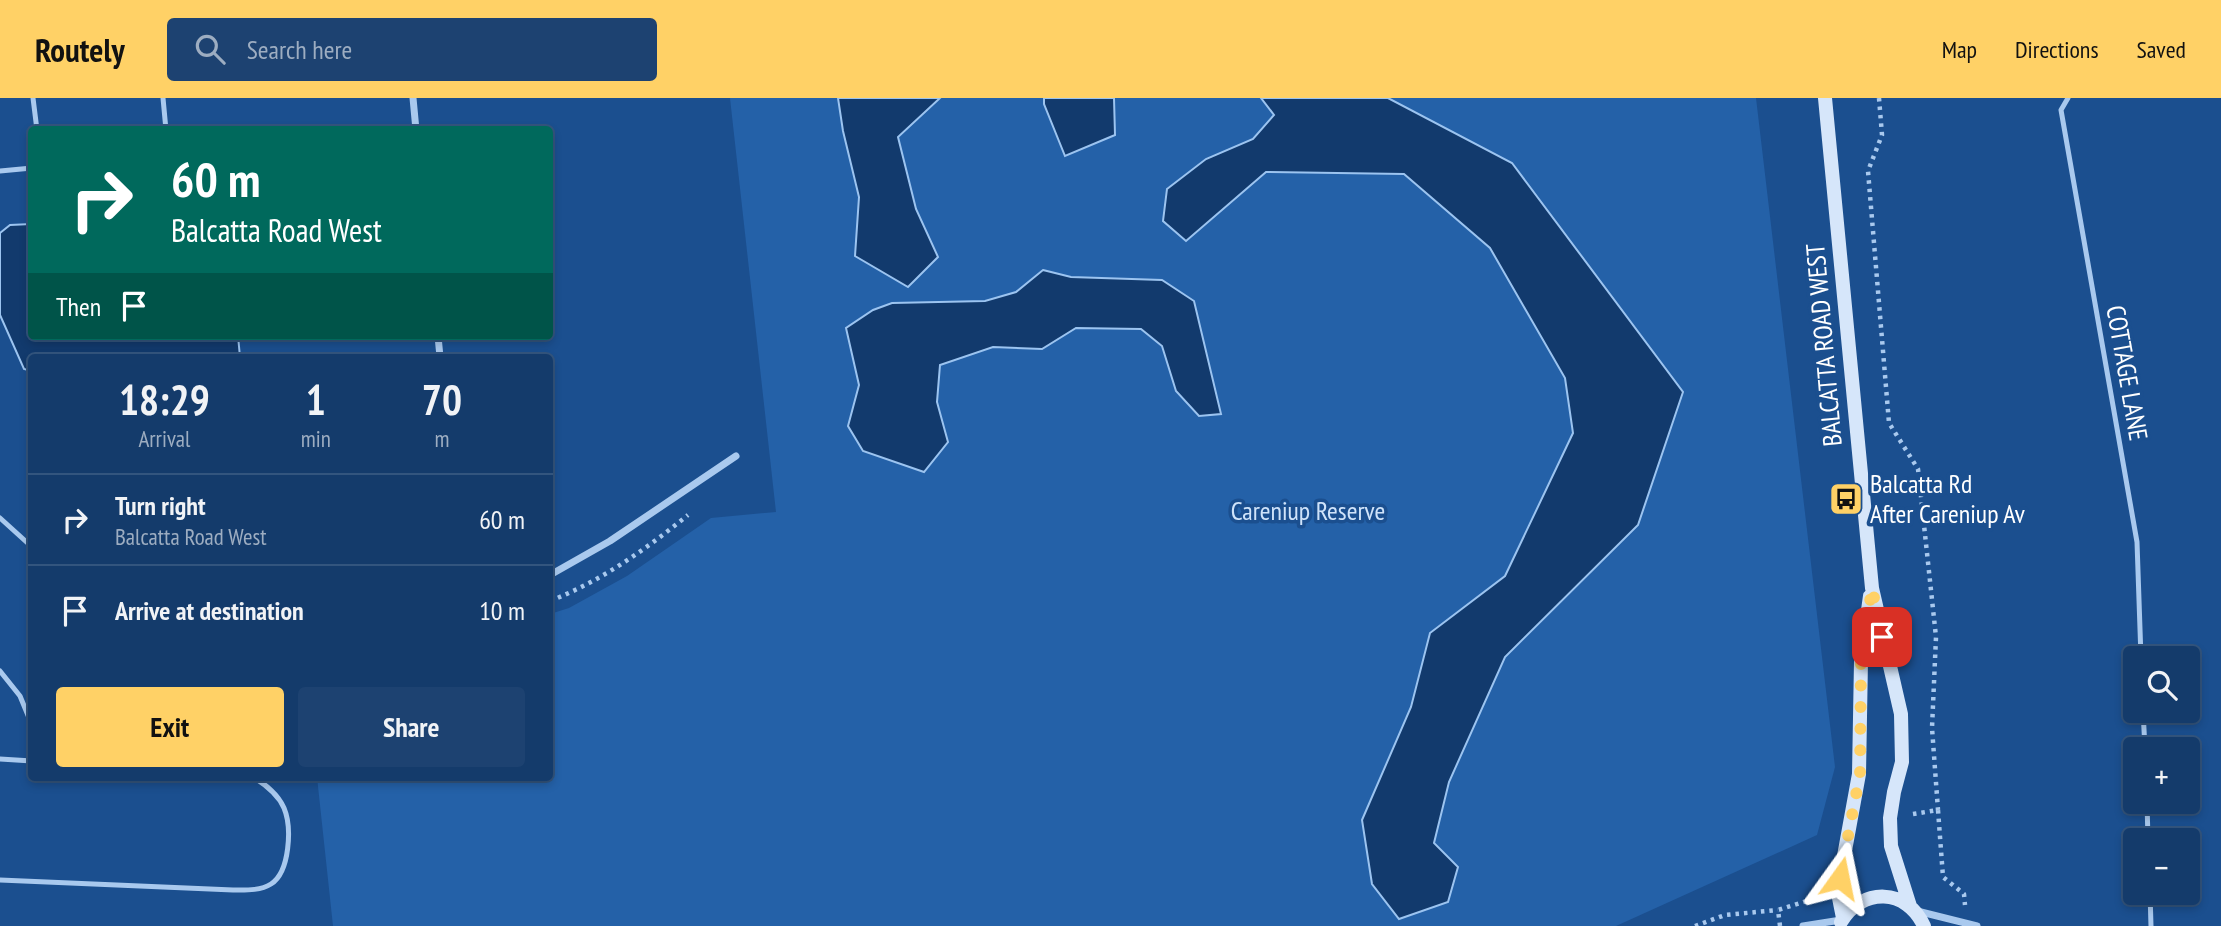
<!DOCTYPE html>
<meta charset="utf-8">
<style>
body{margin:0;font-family:"PT Sans Narrow",sans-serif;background:#1d4271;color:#f1f3f6;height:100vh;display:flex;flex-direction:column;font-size:26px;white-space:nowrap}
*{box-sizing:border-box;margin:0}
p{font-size:23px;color:#9dadc1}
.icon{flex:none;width:38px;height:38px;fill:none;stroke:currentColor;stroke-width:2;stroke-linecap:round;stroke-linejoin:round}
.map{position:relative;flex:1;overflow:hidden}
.details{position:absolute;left:28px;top:256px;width:525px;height:427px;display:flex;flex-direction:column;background:#143b6b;border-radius:7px;box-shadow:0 4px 10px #0003,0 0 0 2px #33557e}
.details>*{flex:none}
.hud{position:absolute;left:28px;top:28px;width:525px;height:214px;border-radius:7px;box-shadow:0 4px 10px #0003,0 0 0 2px #33557e;background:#00695c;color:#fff;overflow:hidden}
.fabs{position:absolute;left:2123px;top:548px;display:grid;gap:14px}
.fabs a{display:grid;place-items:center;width:77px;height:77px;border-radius:7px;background:#143b6b;box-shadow:0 4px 10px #0003,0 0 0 2px #33557e;font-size:35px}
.pin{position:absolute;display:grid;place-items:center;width:60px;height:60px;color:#fff;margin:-30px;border-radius:14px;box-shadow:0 4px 10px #0006}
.me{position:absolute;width:77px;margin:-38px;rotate:12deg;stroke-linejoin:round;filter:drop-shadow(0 0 5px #0008)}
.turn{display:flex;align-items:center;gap:24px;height:147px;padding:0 28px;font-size:32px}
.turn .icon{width:91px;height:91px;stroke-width:2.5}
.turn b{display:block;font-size:49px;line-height:60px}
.then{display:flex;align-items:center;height:66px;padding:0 28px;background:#0003;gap:14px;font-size:26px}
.eta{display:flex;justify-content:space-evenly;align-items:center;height:119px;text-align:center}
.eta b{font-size:42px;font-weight:600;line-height:49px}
.button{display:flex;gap:14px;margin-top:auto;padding:14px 28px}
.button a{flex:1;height:80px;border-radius:7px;background:#ffd166;color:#111;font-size:28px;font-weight:600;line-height:80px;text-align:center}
.button a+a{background:#1d4271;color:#f1f3f6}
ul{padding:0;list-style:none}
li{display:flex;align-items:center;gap:21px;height:91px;padding:0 28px;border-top:2px solid #33557e}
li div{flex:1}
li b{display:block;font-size:26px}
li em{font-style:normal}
header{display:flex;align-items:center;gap:42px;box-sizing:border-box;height:98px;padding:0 35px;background:#ffd166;color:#111}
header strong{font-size:33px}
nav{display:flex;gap:38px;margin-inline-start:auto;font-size:24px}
.search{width:490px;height:63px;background:#1d4271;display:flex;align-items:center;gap:18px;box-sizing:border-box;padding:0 24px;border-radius:7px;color:#9dadc1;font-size:26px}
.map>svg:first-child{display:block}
</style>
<header>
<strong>Routely</strong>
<div class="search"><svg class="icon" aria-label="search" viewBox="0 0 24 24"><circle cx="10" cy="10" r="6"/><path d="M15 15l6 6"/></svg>Search here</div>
<nav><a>Map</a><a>Directions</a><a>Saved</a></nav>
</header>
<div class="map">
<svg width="2221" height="828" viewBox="0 0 2221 828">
<rect width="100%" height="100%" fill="#1b4f8f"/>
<path fill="#2461a8" d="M 730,0 L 1756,0 L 1835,669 L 1817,737 L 1616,828 L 333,828 L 317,679 L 550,679 L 550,516 L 569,510 L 627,478 L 711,420 L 776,414 Z"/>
<path fill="#123a6d" stroke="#9cc4f0" stroke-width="2" d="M 838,0 L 940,0 L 898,39 L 916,111 L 938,159 L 908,189 L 855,158 L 859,99 L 843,33 Z
M 1044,0 L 1114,0 L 1115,37 L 1065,58 L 1044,6 Z
M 1261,0 L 1388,0 L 1512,65 L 1683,294 L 1638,427 L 1505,559 L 1449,684 L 1434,745 L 1458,769 L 1448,804 L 1399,821 L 1372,786 L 1362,722 L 1411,609 L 1430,535 L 1505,478 L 1573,335 L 1565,280 L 1490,150 L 1404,76 L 1266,74 L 1186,143 L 1163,123 L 1167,91 L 1206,61 L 1253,41 L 1274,17 Z
M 31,126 L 32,238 L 238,238 L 240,259 L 32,259 L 31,273 L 24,271 L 0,217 L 0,135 L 10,127 Z
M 1043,172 L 1071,179 L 1162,182 L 1194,203 L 1221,316 L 1199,318 L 1176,293 L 1162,248 L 1141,231 L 1076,230 L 1042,251 L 993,249 L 940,267 L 937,304 L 948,344 L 924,374 L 863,353 L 848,328 L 859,287 L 846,230 L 873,212 L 892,205 L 985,203 L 1016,194 Z"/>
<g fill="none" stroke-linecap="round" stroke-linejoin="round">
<path stroke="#a9c9ee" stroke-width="4.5" stroke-dasharray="3.5 5" stroke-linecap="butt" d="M 1879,0 L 1882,37 L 1868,73 L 1889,325 L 1918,371 L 1936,539 L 1932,630 L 1938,712
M 550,503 C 601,483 645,452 688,417
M 1913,716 L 1938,712 L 1943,779 L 1964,796 L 1965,807
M 1695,828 L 1725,817 L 1778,812
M 1780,828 L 1778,812 L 1807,803 L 1816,796"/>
<path stroke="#a9c9ee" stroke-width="5" d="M 33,0 L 37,32
M 163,0 L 166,32
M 2068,0 L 2061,12 L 2137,444 L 2141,560
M 0,73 L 32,70
M 0,420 L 32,449
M 0,573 L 20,598 L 32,627
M 2143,612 L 2145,651
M 0,661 L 32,663
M 2147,704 L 2148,742
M 0,782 L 233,792 C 245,792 260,793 271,786 C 290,774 292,729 284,710 C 278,696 266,687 253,679
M 2150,794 L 2151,828"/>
<path stroke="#a9c9ee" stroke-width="7" d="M 413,0 L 416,32
M 438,238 L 440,259
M 550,477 L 610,443 L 736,358
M 1917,813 L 1977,828
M 1803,828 L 1841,822"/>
<path stroke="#d6e6fa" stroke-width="14" d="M 1825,0 L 1872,490 L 1901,616 L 1902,664 L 1894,694 L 1890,720 L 1891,748 L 1910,808
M 1843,820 L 1839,800 L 1840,780 L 1859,676 L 1861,563 L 1870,498
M 1841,824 C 1862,789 1907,790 1924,828"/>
</g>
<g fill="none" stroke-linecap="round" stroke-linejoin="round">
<path stroke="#ffd166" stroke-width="12" stroke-dasharray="0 21.6" d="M 1840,780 L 1860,676 L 1861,564 L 1872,490 L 1882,539"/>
</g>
<defs>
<symbol id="bus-square" viewBox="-11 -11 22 22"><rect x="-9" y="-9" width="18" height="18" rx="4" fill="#ffd166" stroke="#1b4f8f"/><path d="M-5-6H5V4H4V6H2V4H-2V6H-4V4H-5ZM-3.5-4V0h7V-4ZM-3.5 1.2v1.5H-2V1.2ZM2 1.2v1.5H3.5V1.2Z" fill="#111"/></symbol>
</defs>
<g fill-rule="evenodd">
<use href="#bus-square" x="1827" y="382" width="38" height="38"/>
</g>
<g text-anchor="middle" stroke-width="7" stroke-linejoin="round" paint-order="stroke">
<g font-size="26" fill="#fff" stroke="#1b4f8f">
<text transform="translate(1824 247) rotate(-95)" y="9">BALCATTA ROAD WEST</text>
<text transform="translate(2127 275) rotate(80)" y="9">COTTAGE LANE</text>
</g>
<g font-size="26" fill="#fff" stroke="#1b4f8f" text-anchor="start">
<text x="1870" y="395">Balcatta Rd<tspan x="1870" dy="30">After Careniup Av</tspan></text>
</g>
<g font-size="26" fill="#cfe3fa" stroke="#1b4f8f">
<text x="1308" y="422">Careniup Reserve</text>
</g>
</g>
</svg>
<div class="fabs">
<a><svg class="icon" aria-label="search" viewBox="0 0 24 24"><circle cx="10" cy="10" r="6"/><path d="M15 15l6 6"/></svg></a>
<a>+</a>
<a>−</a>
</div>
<div class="pin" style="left:1882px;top:539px;background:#d93025"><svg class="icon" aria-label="arrive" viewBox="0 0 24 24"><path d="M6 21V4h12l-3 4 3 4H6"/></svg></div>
<svg class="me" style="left:1840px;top:780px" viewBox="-20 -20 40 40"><path d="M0-17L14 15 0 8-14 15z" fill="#ffd166" stroke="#fff" stroke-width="4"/></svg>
<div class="hud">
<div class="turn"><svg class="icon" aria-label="right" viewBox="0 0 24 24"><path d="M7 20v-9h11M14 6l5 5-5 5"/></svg><div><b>60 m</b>Balcatta Road West</div></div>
<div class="then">Then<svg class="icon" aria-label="arrive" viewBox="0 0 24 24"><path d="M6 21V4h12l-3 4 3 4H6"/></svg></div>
</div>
<section class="details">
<div class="eta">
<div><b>18:29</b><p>Arrival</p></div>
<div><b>1</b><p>min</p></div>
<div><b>70</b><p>m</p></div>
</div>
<ul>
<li><svg class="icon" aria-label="right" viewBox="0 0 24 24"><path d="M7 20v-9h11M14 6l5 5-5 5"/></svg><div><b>Turn right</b><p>Balcatta Road West</p></div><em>60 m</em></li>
<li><svg class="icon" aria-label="arrive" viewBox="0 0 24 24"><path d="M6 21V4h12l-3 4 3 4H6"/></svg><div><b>Arrive at destination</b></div><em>10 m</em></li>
</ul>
<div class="button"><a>Exit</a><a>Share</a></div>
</section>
</div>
